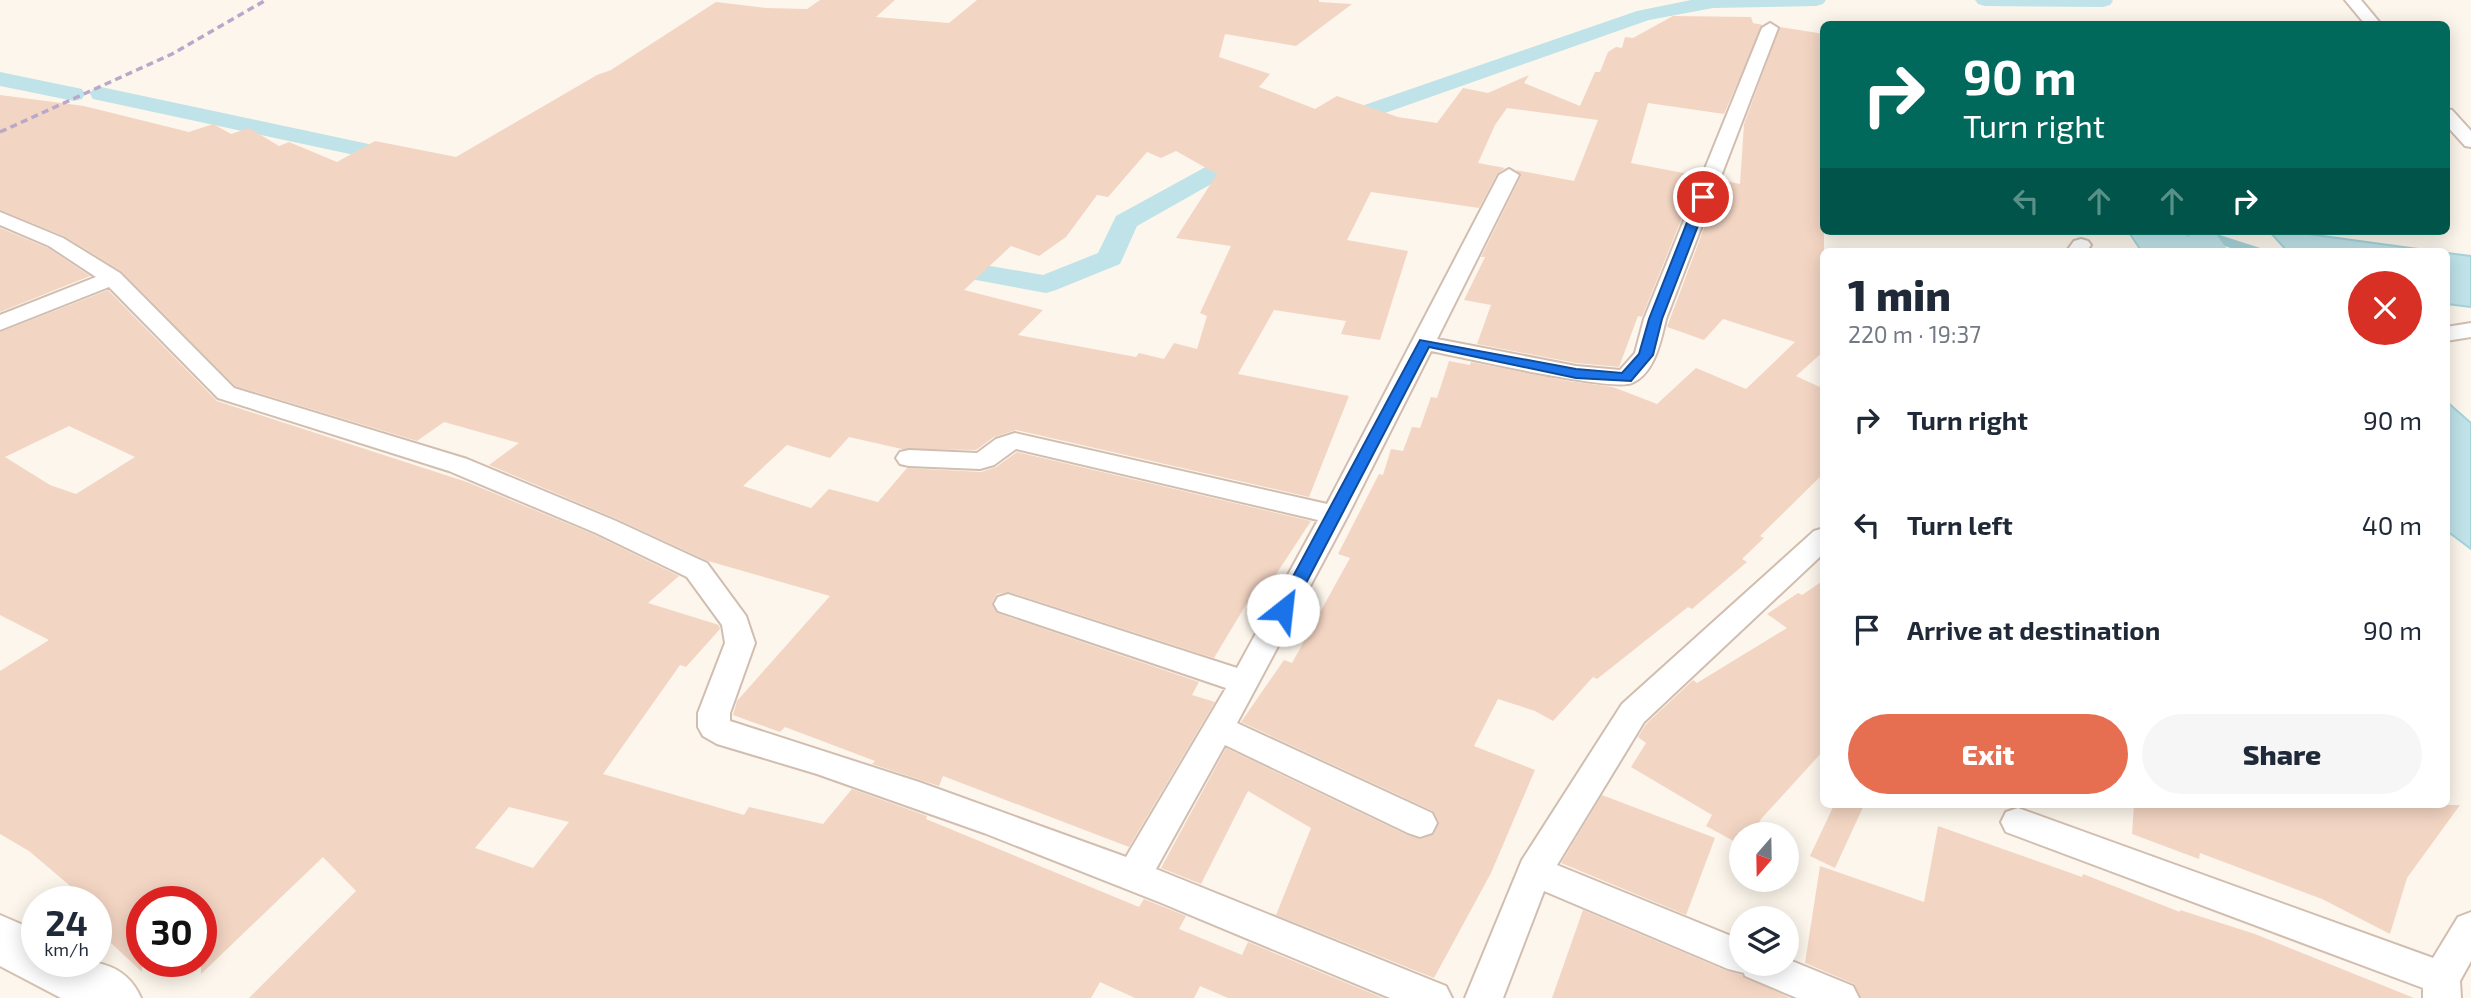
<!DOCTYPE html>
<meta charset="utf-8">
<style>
body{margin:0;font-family:"Exo 2",sans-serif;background:#f6f6f7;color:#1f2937;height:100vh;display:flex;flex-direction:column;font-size:26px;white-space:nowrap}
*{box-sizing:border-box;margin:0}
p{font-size:23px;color:#747a83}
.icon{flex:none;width:38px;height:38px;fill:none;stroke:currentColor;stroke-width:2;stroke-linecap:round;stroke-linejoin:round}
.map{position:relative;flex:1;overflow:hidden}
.drawer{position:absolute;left:1820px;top:248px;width:630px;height:560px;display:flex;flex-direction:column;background:#fff;border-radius:10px;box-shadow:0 4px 18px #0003}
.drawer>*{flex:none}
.guide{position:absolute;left:1820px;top:21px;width:630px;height:214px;border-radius:10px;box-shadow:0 4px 18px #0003;background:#00695c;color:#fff;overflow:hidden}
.needle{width:46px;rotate:200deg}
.controls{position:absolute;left:1729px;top:822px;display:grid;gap:14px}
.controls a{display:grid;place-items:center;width:70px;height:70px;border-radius:50%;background:#fff;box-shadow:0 4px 18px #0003;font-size:35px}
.speed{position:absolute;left:21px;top:886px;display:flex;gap:14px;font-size:35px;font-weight:700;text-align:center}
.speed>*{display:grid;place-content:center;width:91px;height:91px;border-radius:50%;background:#fff;box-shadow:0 4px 18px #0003;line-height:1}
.speed small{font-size:18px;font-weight:400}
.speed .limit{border:10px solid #d22;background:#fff;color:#111}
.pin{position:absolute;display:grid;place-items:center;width:60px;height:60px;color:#fff;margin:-30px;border:4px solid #fff;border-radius:50%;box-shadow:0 2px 7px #0007}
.me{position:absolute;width:77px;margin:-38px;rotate:29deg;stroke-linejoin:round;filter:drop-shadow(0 0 5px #0008)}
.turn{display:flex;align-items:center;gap:24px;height:147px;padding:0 28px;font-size:32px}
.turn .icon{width:91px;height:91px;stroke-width:2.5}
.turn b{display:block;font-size:49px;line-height:60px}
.lanes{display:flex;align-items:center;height:66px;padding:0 28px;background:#0003;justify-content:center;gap:35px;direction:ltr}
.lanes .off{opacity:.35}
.round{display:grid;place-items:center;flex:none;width:74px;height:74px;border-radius:37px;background:#f6f6f7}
.summary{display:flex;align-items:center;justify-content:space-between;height:119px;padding:0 28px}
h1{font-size:42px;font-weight:800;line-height:52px}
.primary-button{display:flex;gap:14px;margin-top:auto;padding:14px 28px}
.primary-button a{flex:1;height:80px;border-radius:42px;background:#e76f51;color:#fff;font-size:28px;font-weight:800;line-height:80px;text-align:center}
.primary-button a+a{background:#f6f6f7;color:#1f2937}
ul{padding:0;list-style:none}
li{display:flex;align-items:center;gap:21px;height:105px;padding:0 28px}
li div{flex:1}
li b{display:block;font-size:26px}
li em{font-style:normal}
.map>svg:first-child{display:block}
</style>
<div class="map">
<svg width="2471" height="998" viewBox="0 0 2471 998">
<rect width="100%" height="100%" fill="#fdf6ec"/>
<path fill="#bfe3e8" stroke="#a5d3da" stroke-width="2" d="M 2128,231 L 2178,231 L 2231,252 L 2142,252 Z
M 2269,231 L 2286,231 L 2440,252 L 2288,252 Z
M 2447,253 L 2471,256 L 2471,307 L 2447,304 Z
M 2446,401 L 2471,423 L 2471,549 L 2447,531 Z"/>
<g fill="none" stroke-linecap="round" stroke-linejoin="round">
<path stroke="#a5d3da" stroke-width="9" d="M 2202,234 L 2258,252"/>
<path fill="#bfe3e8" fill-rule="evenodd" d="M 1691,0 L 1826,0 L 1823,4 L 1816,6 L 1713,8 L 1649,20 L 1337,130 L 1321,130 L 1317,125 L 1321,120 L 1637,11 Z
M 1975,0 L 2112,0 L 2113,1 L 2110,5 L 2103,7 L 1985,6 L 1978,4 Z
M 0,72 L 82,89 L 85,94 L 82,99 L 74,101 L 0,86 Z
M 101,87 L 406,152 L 415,154 L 418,159 L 415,164 L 406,166 L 93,99 L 90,94 L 93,89 Z
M 1258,147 L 1267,149 L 1270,154 L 1267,159 L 1229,174 L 1137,226 L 1120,264 L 1056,290 L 1046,293 L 938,273 L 928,271 L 924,265 L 928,259 L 938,257 L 1043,275 L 1098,253 L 1116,216 L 1211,164 Z
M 2186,231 L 2214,231 L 2229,252 L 2201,252 Z"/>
</g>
<path fill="#f3d5c3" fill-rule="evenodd" d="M 820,0 L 895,0 L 876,17 L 949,23 L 977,0 L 1319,0 L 1319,2 L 1352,4 L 1296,46 L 1225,34 L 1219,57 L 1270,74 L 1259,87 L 1315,109 L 1337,96 L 1398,117 L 1437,123 L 1463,88 L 1488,93 L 1529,75 L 1524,83 L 1580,106 L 1595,72 L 1600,72 L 1608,52 L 1616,47 L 1622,48 L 1625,37 L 1633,38 L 1673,16 L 1751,17 L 1753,23 L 1763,25 L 1724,114 L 1648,103 L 1631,163 L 1699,176 L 1642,317 L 1638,316 L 1619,367 L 1576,363 L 1477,344 L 1491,305 L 1464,300 L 1485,257 L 1481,257 L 1521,176 L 1516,170 L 1574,181 L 1598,120 L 1507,108 L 1495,125 L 1478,163 L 1505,168 L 1497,174 L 1479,208 L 1371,192 L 1347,240 L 1408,251 L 1380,340 L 1341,334 L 1346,321 L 1274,310 L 1238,374 L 1349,396 L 1309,497 L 1016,430 L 994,437 L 976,450 L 902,449 L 849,437 L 830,458 L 787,445 L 743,486 L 811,508 L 829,489 L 878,502 L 907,468 L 981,472 L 996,467 L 1017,452 L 1311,521 L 1265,591 L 1256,588 L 1214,658 L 1009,592 L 997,594 L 992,603 L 997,613 L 1199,682 L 1192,695 L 1215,702 L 1129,847 L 943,776 L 939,786 L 872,764 L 875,761 L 785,727 L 780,732 L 733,715 L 737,701 L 830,596 L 708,561 L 617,519 L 489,465 L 519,443 L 444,422 L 417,441 L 235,386 L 121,271 L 64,236 L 0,210 L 0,95 L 84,106 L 189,132 L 213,124 L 231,134 L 249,128 L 279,146 L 289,142 L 337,162 L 375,141 L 456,157 L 597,75 L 611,70 L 716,2 L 766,8 L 807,9 ZM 1176,151 L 1217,174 L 1176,238 L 1231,246 L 1200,313 L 1207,316 L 1197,349 L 1174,343 L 1164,359 L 1139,353 L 1136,357 L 1018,335 L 1043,310 L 964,290 L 1011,246 L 1039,256 L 1066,237 L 1097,195 L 1108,197 L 1147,152 L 1161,158 Z
M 1780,27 L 1824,34 L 1824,351 L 1796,376 L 1824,389 L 1824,473 L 1760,536 L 1764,538 L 1742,559 L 1747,562 L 1692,609 L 1688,607 L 1597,679 L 1593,677 L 1553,721 L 1535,711 L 1498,699 L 1474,746 L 1535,770 L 1491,873 L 1434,978 L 1276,915 L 1311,828 L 1248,791 L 1201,884 L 1161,868 L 1226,748 L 1407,835 L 1421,839 L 1434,834 L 1439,822 L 1433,811 L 1241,722 L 1284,660 L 1292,663 L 1350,558 L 1338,554 L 1379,474 L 1383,475 L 1391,449 L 1403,451 L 1412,427 L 1420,428 L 1431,397 L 1437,398 L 1449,361 L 1470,365 L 1471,362 L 1568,381 L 1613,387 L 1657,404 L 1696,368 L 1746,389 L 1795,342 L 1723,319 L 1704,340 L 1667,327 L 1722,180 L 1740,184 L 1744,124 Z
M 0,228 L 48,248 L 90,276 L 0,312 Z
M 108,290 L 217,401 L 467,482 L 595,535 L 679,576 L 648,603 L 719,625 L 720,629 L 686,667 L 680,665 L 603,774 L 744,815 L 749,807 L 823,824 L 852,789 L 927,816 L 926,819 L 1139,907 L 1144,899 L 1186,916 L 1179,929 L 1242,955 L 1248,942 L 1383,998 L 1228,998 L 1200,986 L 1194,998 L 1135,998 L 1100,982 L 1091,998 L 249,998 L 356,891 L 323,857 L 201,974 L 201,901 L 142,901 L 142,972 L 96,929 L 96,901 L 88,901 L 29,851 L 0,834 L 0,671 L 49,640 L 0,615 L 0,332 ZM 69,426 L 135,457 L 76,494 L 50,485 L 5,457 ZM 509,807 L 569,822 L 533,868 L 475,848 Z
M 1824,580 L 1824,750 L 1761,819 L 1752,835 L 1741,835 L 1741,845 L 1706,826 L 1712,815 L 1631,767 L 1646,743 L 1638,737 L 1646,724 L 1693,680 L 1697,683 L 1787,628 L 1767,614 L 1798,593 L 1802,595 Z
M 1602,795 L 1715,838 L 1686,915 L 1561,863 Z
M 1834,805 L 1864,805 L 1835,868 L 1810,856 Z
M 2134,805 L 2460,805 L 2407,878 L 2390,934 L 2322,899 L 2200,853 L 2199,859 L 2132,834 Z
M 1938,826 L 2082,877 L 2083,874 L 2180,912 L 2180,910 L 2255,934 L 2414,998 L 1861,998 L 1854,984 L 1805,963 L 1820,866 L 1924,902 Z
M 1583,910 L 1727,971 L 1742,975 L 1790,998 L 1552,998 Z"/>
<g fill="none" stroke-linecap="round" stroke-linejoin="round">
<defs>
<path id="street" d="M 2345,0 L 2361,0 L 2381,24 L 2365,24 Z
M 1770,23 L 1778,28 L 1666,319 C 1661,340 1655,373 1632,383 C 1613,392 1461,357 1431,351 L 1348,515 L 1237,723 L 1432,813 L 1437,823 L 1432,833 L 1420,837 L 1408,833 L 1225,745 L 1156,869 L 1446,986 L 1452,998 L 1390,998 L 1159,902 L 984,833 L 817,774 L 717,744 L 703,736 L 698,727 L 698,713 L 725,643 L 722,625 L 687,577 L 596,533 L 449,471 L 218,398 L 109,287 L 0,330 L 0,315 L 96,277 L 49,246 L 0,225 L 0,212 L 63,238 L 120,273 L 234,388 L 467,459 L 616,521 L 707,563 L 746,616 L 755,643 L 730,713 L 730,721 L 919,782 L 1126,857 L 1226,688 L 998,611 L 994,604 L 998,597 L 1008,594 L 1237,668 L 1318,520 L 1016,449 L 994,465 L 980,469 L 909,466 L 900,464 L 896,458 L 900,452 L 909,450 L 977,453 L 996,439 L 1015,433 L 1327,504 L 1499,175 L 1509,169 L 1519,175 L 1437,339 L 1576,366 L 1620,370 L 1635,353 L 1644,319 L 1762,28 Z
M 2446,109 L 2452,110 L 2471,131 L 2471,147 L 2465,146 L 2446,125 Z
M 2081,239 L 2088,241 L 2091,245 L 2086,252 L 2066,252 L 2074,241 Z
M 2471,323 L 2471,337 L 2446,341 L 2446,327 Z
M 1824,528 L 1824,553 L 1644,722 L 1557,865 L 1741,940 L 1741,964 L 1787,964 L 1787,959 L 1853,986 L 1859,998 L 1797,998 L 1745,976 L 1744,973 L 1728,969 L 1544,891 L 1503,998 L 1465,998 L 1522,860 L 1622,704 L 1814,531 Z
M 2018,808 L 2433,958 L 2458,917 L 2471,912 L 2471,961 L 2460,981 L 2461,998 L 2423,998 L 2423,988 L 2006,832 L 2001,822 L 2006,812 Z"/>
<path id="secondary" d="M 0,915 L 37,931 L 37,961 C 78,961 122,954 141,998 L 61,998 L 0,966 Z"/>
</defs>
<use href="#street" stroke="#d1beb0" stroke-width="4"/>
<use href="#secondary" stroke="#d6c0b0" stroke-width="4"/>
<use href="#street" fill="#fff" fill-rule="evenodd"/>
<use href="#secondary" fill="#fff" fill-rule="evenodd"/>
<path stroke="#b9a8c9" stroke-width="3.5" stroke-dasharray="7 4.5" stroke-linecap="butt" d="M 0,132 L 172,54 L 266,0"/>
</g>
<path fill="#1a73e8" stroke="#114b97" stroke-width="2" d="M 1703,194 L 1709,197 L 1662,319 L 1653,355 L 1631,381 L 1576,378 L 1429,347 L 1292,610 L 1289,615 L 1277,615 L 1275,610 L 1420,340 L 1576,369 L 1622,373 L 1639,354 L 1649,319 L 1697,197 Z"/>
</svg>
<div class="controls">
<a><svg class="needle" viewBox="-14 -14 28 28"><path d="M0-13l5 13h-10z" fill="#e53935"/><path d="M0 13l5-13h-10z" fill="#747a83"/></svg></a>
<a><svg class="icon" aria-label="layers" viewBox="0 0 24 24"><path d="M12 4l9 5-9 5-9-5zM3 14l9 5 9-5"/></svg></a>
</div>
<div class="speed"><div>24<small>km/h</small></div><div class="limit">30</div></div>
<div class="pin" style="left:1703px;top:197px;background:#d93025"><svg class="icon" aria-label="arrive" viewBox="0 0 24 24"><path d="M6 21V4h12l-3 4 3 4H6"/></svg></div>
<svg class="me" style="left:1283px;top:610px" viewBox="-20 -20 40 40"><circle r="19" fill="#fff"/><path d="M0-13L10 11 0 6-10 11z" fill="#1a73e8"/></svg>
<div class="guide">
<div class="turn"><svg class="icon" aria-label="right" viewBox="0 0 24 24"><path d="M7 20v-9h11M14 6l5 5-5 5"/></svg><div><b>90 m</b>Turn right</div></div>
<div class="lanes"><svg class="icon off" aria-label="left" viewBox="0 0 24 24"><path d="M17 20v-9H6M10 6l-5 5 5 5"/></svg><svg class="icon off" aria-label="ahead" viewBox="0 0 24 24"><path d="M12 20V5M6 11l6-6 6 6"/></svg><svg class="icon off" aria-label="ahead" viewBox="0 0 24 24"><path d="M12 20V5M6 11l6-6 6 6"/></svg><svg class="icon" aria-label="right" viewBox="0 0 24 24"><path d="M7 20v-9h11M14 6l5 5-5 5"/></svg></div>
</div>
<section class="drawer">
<div class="summary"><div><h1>1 min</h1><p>220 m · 19:37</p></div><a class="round" style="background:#d93025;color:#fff"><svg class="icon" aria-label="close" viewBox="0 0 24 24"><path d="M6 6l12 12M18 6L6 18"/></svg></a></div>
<ul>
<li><svg class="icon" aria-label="right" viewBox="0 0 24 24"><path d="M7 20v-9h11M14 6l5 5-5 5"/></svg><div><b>Turn right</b></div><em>90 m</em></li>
<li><svg class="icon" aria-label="left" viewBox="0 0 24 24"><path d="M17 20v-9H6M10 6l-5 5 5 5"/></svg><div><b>Turn left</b></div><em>40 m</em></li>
<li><svg class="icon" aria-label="arrive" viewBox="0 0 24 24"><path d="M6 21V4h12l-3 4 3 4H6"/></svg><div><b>Arrive at destination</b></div><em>90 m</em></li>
</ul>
<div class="primary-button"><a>Exit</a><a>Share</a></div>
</section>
</div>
